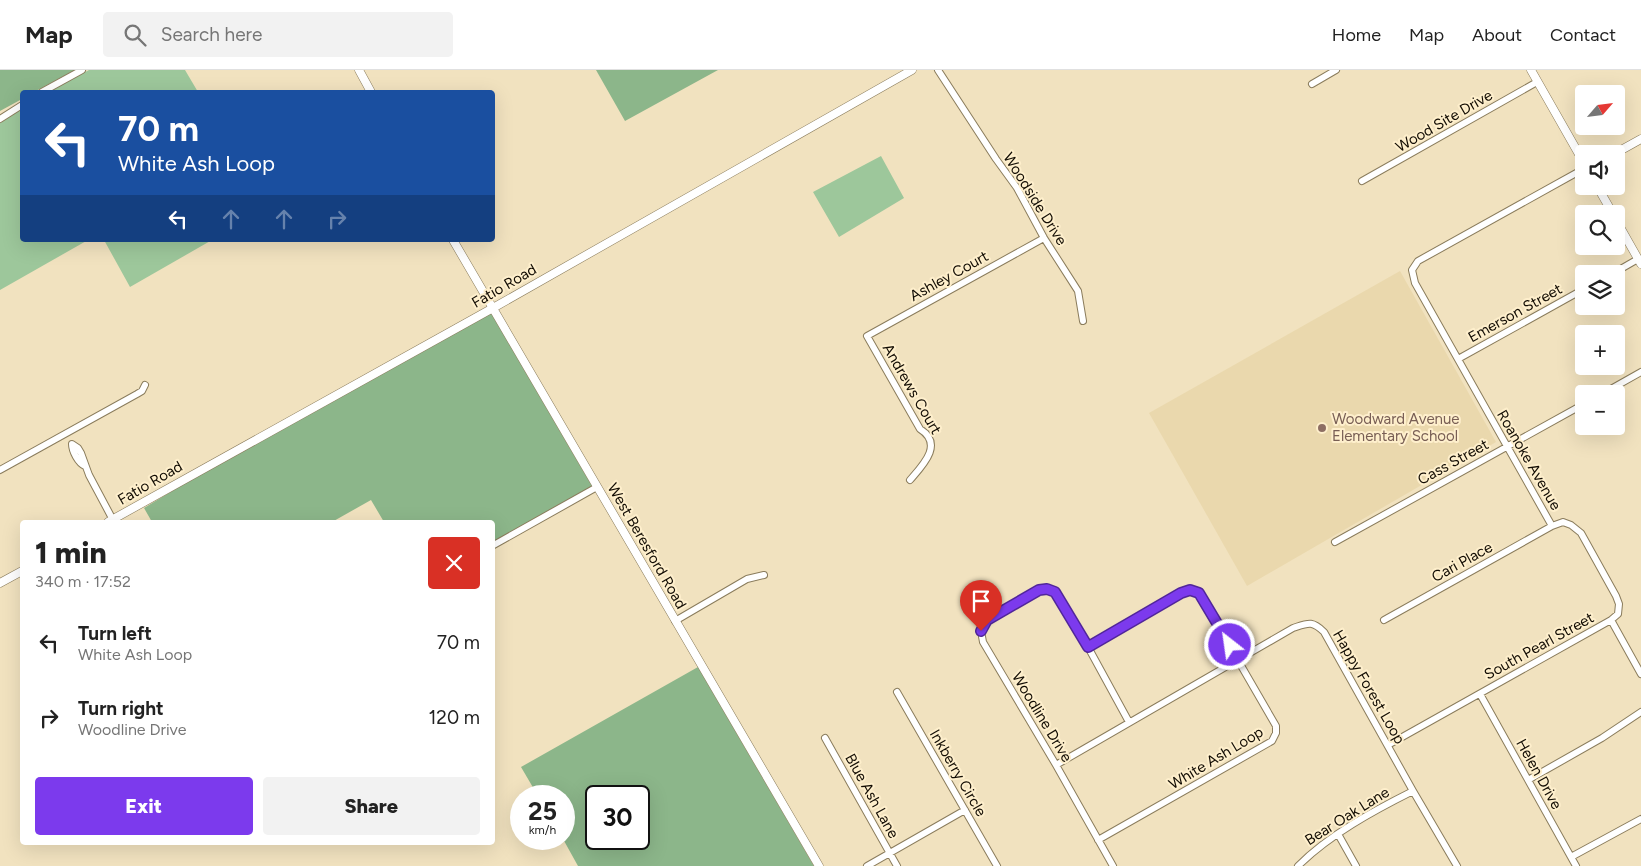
<!DOCTYPE html>
<meta charset="utf-8">
<style>
body{margin:0;font-family:Figtree,sans-serif;background:#f2f2f2;color:#222;height:100vh;display:flex;flex-direction:column;font-size:19px;white-space:nowrap}
*{box-sizing:border-box;margin:0}
p{font-size:16px;color:#767676}
.icon{flex:none;width:28px;height:28px;fill:none;stroke:currentColor;stroke-width:2;stroke-linecap:round;stroke-linejoin:round}
.map{position:relative;flex:1;overflow:hidden}
.sheet{position:absolute;left:20px;top:450px;width:475px;height:325px;display:flex;flex-direction:column;background:#fff;border-radius:5px;box-shadow:0 5px 20px #0002}
.sheet>*{flex:none}
.hud{position:absolute;left:20px;top:20px;width:475px;height:152px;border-radius:5px;box-shadow:0 5px 20px #0002;background:#1a4fa0;color:#fff;overflow:hidden}
.needle{width:32px;rotate:62deg}
.fabs{position:absolute;left:1575px;top:15px;display:grid;gap:10px}
.fabs a{display:grid;place-items:center;width:50px;height:50px;border-radius:5px;background:#fff;box-shadow:0 5px 20px #0002;font-size:25px}
.speed{position:absolute;left:510px;top:715px;display:flex;gap:10px;font-size:25px;font-weight:700;text-align:center}
.speed>*{display:grid;place-content:center;width:65px;height:65px;border-radius:50%;background:#fff;box-shadow:0 5px 20px #0002;line-height:1}
.speed small{font-size:12px;font-weight:400}
.speed .limit{border:2px solid #111;border-radius:8px;background:#fff;color:#111}
.pin{position:absolute;display:grid;place-items:center;width:42px;height:42px;color:#fff;margin:-51px -21px;border-radius:50% 50% 50% 0;rotate:-45deg;box-shadow:0 0 5px #0007}
.pin .icon{rotate:45deg}
.me{position:absolute;width:55px;margin:-28px;rotate:330deg;stroke-linejoin:round;filter:drop-shadow(0 0 4px #0008)}
.turn{display:flex;align-items:center;gap:18px;height:105px;padding:0 15px;font-size:22px}
.turn .icon{width:65px;height:65px;stroke-width:2.5}
.turn b{display:block;font-size:35px;line-height:42px}
.lanes{display:flex;align-items:center;height:48px;padding:0 15px;background:#0003;justify-content:center;gap:25px;direction:ltr}
.lanes .off{opacity:.35}
.round{display:grid;place-items:center;flex:none;width:52px;height:52px;border-radius:5px;background:#f2f2f2}
.overview{display:flex;align-items:center;justify-content:space-between;height:85px;padding:0 15px}
h1{font-size:30px;font-weight:800;line-height:38px}
.primary-button{display:flex;gap:10px;margin-top:auto;padding:10px 15px}
.primary-button a{flex:1;height:58px;border-radius:5px;background:#7c3aed;color:#fff;font-size:20px;font-weight:800;line-height:58px;text-align:center}
.primary-button a+a{background:#f2f2f2;color:#222}
ul{padding:0;list-style:none}
li{display:flex;align-items:center;gap:15px;height:75px;padding:0 15px}
li div{flex:1}
li b{display:block;font-size:19px}
li em{font-style:normal}
header{display:flex;align-items:center;gap:30px;box-sizing:border-box;height:70px;padding:0 25px;background:#fff;border-bottom:1px solid #e0e0e0}
header strong{font-size:24px}
nav{display:flex;gap:28px;margin-inline-start:auto;font-size:18px}
.search{width:350px;height:45px;background:#f2f2f2;display:flex;align-items:center;gap:12px;box-sizing:border-box;padding:0 18px;border-radius:5px;color:#767676;font-size:19px}
.map>svg:first-child{display:block}
</style>
<header>
<strong>Map</strong>
<div class="search"><svg class="icon" aria-label="search" viewBox="0 0 24 24"><circle cx="10" cy="10" r="6"/><path d="M15 15l6 6"/></svg>Search here</div>
<nav><a>Home</a><a>Map</a><a>About</a><a>Contact</a></nav>
</header>
<div class="map">
<svg width="1641" height="796" viewBox="0 0 1641 796">
<rect width="100%" height="100%" fill="#f1e2bf"/>
<path fill="#ead8ad" d="M 1400,201 L 1496,372 L 1247,516 L 1149,343 Z"/>
<path fill="#9dc79b" d="M 89,0 L 185,0 L 198,22 L 48,22 Z
M 22,39 L 22,170 L 88,170 L 0,220 L 0,53 Z
M 881,86 L 904,128 L 839,167 L 813,122 Z
M 104,170 L 212,170 L 130,217 Z"/>
<path fill="#8cb68a" fill-rule="evenodd" d="M 0,0 L 75,0 L 34,22 L 22,22 L 22,29 L 0,41 Z
M 596,0 L 718,0 L 625,51 Z
M 491,243 L 592,416 L 493,472 L 492,452 L 384,452 L 371,430 L 332,452 L 152,452 L 144,438 L 197,406 Z
M 698,597 L 814,796 L 578,796 L 563,769 L 564,726 L 538,726 L 521,697 ZM 596,726 L 639,726 L 639,769 L 596,769 Z"/>
<g fill="none" stroke-linecap="round" stroke-linejoin="round">
<defs>
<path id="minor" d="M 938,0 L 996,89 L 1017,118 L 1044,168 L 1078,221 L 1083,251
M 1312,14 L 1336,0
M 42,22 L 82,0
M 0,49 L 22,35
M 1362,111 L 1537,12
M 1612,204 L 1638,189
M 1458,289 L 1584,219
M 1602,324 L 1641,302
M 85,396 C 78,393 72,381 72,374 L 78,378 L 81,383 L 89,405 L 113,450
M 0,400 L 137,324 L 142,321 L 145,315
M 910,410 C 923,395 944,374 920,359 L 867,266 L 1044,168
M 1335,472 L 1584,334
M 492,476 L 597,417
M 1384,550 L 1552,456
M 1611,550 L 1641,604
M 675,551 L 747,509 L 764,505
M 1088,577 L 1181,523 L 1191,520 L 1199,523 L 1276,656 L 1276,663 L 1272,671 L 1098,770
M 897,622 L 997,796
M 1480,624 L 1576,796
M 825,668 L 897,796
M 1388,675 L 1611,550 L 1618,544 L 1619,534 L 1616,526 L 1581,463 L 1571,455 L 1563,452 L 1552,456 L 1415,213 L 1412,200 L 1418,191 L 1578,102 L 1584,100
M 1056,695 L 1293,558 C 1308,553 1312,550 1324,562 L 1413,721 L 1457,796
M 1528,710 L 1602,668 L 1641,642
M 1338,764 L 1356,796
M 1571,787 L 1641,749
M 867,796 L 965,740
M 1113,796 L 1056,695 L 983,572 L 981,561 L 987,550 L 1039,520 L 1047,519 L 1055,523 L 1088,577 L 1129,652
M 1298,796 C 1329,765 1373,741 1413,721"/>
<path id="tertiary" d="M 359,0 L 371,22
M 1531,0 L 1584,93
M 1614,84 L 1641,69
M 1597,116 L 1613,144
M 1616,150 L 1641,194
M 453,170 L 819,796
M 108,452 L 493,238 L 912,0
M 0,513 L 22,501"/>
</defs>
<use href="#minor" stroke="#8a7c5c" stroke-width="8"/>
<use href="#tertiary" stroke="#8a7c5c" stroke-width="9"/>
<use href="#minor" stroke="#fff" stroke-width="6"/>
<use href="#tertiary" stroke="#fff" stroke-width="8"/>
</g>
<g fill="none" stroke-linecap="round" stroke-linejoin="round">
<defs>
<path id="route" d="M 981,561 L 987,550 L 1039,520 L 1047,519 L 1055,522 L 1088,577 L 1181,523 L 1190,520 L 1199,523 L 1230,575"/>
</defs>
<use href="#route" stroke="#51269a" stroke-width="12"/>
<use href="#route" stroke="#7c3aed" stroke-width="9"/>
</g>
<circle fill="#8d6e63" stroke="#feefcc" stroke-width="2" cx="1322" cy="358" r="5"/>
<g text-anchor="middle" stroke-width="4" stroke-linejoin="round" paint-order="stroke">
<g font-size="15" fill="#120c03" stroke="#feefcc">
<text transform="translate(1444 51) rotate(-30)" y="5">Wood Site Drive</text>
<text transform="translate(1035 129) rotate(58)" y="5">Woodside Drive</text>
<text transform="translate(949 206) rotate(-29)" y="5">Ashley Court</text>
<text transform="translate(504 216) rotate(-30)" y="5">Fatio Road</text>
<text transform="translate(1515 243) rotate(-29)" y="5">Emerson Street</text>
<text transform="translate(912 319) rotate(60)" y="5">Andrews Court</text>
<text transform="translate(1529 390) rotate(60)" y="5">Roanoke Avenue</text>
<text transform="translate(1453 392) rotate(-29)" y="5">Cass Street</text>
<text transform="translate(150 413) rotate(-30)" y="5">Fatio Road</text>
<text transform="translate(647 476) rotate(60)" y="5">West Beresford Road</text>
<text transform="translate(1462 492) rotate(-29)" y="5">Cari Place</text>
<text transform="translate(1539 576) rotate(-29)" y="5">South Pearl Street</text>
<text transform="translate(1369 617) rotate(60)" y="5">Happy Forest Loop</text>
<text transform="translate(1042 647) rotate(59)" y="5">Woodline Drive</text>
<text transform="translate(1216 688) rotate(-31)" y="5">White Ash Loop</text>
<text transform="translate(958 703) rotate(60)" y="5">Inkberry Circle</text>
<text transform="translate(1539 704) rotate(61)" y="5">Helen Drive</text>
<text transform="translate(872 726) rotate(61)" y="5">Blue Ash Lane</text>
<text transform="translate(1347 746) rotate(-32)" y="5">Bear Oak Lane</text>
</g>
<g font-size="15" fill="#785e54" stroke="#feefcc" text-anchor="start">
<text x="1332" y="354">Woodward Avenue<tspan x="1332" dy="17">Elementary School</tspan></text>
</g>
</g>
</svg>
<div class="fabs">
<a><svg class="needle" viewBox="-14 -14 28 28"><path d="M0-13l5 13h-10z" fill="#e53935"/><path d="M0 13l5-13h-10z" fill="#767676"/></svg></a>
<a><svg class="icon" aria-label="sound" viewBox="0 0 24 24"><path d="M4 9h4l5-4v14l-5-4H4zM17 9q2 3 0 6"/></svg></a>
<a><svg class="icon" aria-label="search" viewBox="0 0 24 24"><circle cx="10" cy="10" r="6"/><path d="M15 15l6 6"/></svg></a>
<a><svg class="icon" aria-label="layers" viewBox="0 0 24 24"><path d="M12 4l9 5-9 5-9-5zM3 14l9 5 9-5"/></svg></a>
<a>+</a>
<a>−</a>
</div>
<div class="speed"><div>25<small>km/h</small></div><div class="limit">30</div></div>
<div class="pin" style="left:981px;top:561px;background:#d93025"><svg class="icon" aria-label="arrive" viewBox="0 0 24 24"><path d="M6 21V4h12l-3 4 3 4H6"/></svg></div>
<svg class="me" style="left:1230px;top:575px" viewBox="-20 -20 40 40"><circle r="17" fill="#7c3aed" stroke="#fff" stroke-width="3"/><path d="M0-11L8 9 0 5-8 9z" fill="#fff"/></svg>
<div class="hud">
<div class="turn"><svg class="icon" aria-label="left" viewBox="0 0 24 24"><path d="M17 20v-9H6M10 6l-5 5 5 5"/></svg><div><b>70 m</b>White Ash Loop</div></div>
<div class="lanes"><svg class="icon" aria-label="left" viewBox="0 0 24 24"><path d="M17 20v-9H6M10 6l-5 5 5 5"/></svg><svg class="icon off" aria-label="ahead" viewBox="0 0 24 24"><path d="M12 20V5M6 11l6-6 6 6"/></svg><svg class="icon off" aria-label="ahead" viewBox="0 0 24 24"><path d="M12 20V5M6 11l6-6 6 6"/></svg><svg class="icon off" aria-label="right" viewBox="0 0 24 24"><path d="M7 20v-9h11M14 6l5 5-5 5"/></svg></div>
</div>
<section class="sheet">
<div class="overview"><div><h1>1 min</h1><p>340 m · 17:52</p></div><a class="round" style="background:#d93025;color:#fff"><svg class="icon" aria-label="close" viewBox="0 0 24 24"><path d="M6 6l12 12M18 6L6 18"/></svg></a></div>
<ul>
<li><svg class="icon" aria-label="left" viewBox="0 0 24 24"><path d="M17 20v-9H6M10 6l-5 5 5 5"/></svg><div><b>Turn left</b><p>White Ash Loop</p></div><em>70 m</em></li>
<li><svg class="icon" aria-label="right" viewBox="0 0 24 24"><path d="M7 20v-9h11M14 6l5 5-5 5"/></svg><div><b>Turn right</b><p>Woodline Drive</p></div><em>120 m</em></li>
</ul>
<div class="primary-button"><a>Exit</a><a>Share</a></div>
</section>
</div>
